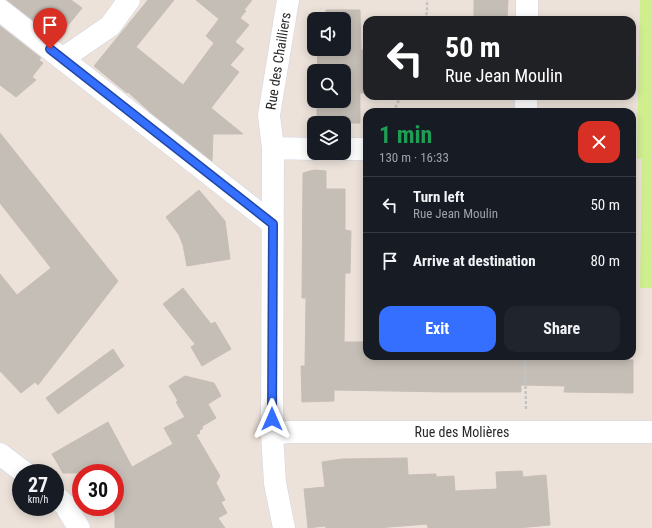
<!DOCTYPE html>
<meta charset="utf-8">
<style>
body{margin:0;font-family:"Roboto Condensed",sans-serif;background:#20242c;color:#f1f3f6;height:100vh;display:flex;flex-direction:column;font-size:15px;white-space:nowrap}
*{box-sizing:border-box;margin:0}
p{font-size:13px;color:#9ea1a6}
.icon{flex:none;width:22px;height:22px;fill:none;stroke:currentColor;stroke-width:2;stroke-linecap:round;stroke-linejoin:round}
.map{position:relative;flex:1;overflow:hidden}
.details{position:absolute;left:363px;top:108px;width:273px;height:252px;display:flex;flex-direction:column;background:#171b24;border-radius:12px;box-shadow:0 2px 10px #0003}
.details>*{flex:none}
.guide{position:absolute;left:363px;top:16px;width:273px;height:84px;border-radius:12px;box-shadow:0 2px 10px #0003;background:#202124;color:#fff;overflow:hidden}
.controls{position:absolute;left:307px;top:12px;display:grid;gap:8px}
.controls a{display:grid;place-items:center;width:44px;height:44px;border-radius:8px;background:#171b24;box-shadow:0 2px 10px #0003;font-size:20px}
.speed{position:absolute;left:12px;top:464px;display:flex;gap:8px;font-size:20px;font-weight:700;text-align:center}
.speed>*{display:grid;place-content:center;width:52px;height:52px;border-radius:50%;background:#171b24;box-shadow:0 2px 10px #0003;line-height:1}
.speed small{font-size:10px;font-weight:400}
.speed .limit{border:6px solid #d22;background:#fff;color:#111}
.pin{position:absolute;display:grid;place-items:center;width:34px;height:34px;color:#fff;margin:-41px -17px;border-radius:50% 50% 50% 0;rotate:-45deg;box-shadow:0 0 4px #0007}
.pin .icon{rotate:45deg}
.me{position:absolute;width:44px;margin:-22px;rotate:0deg;stroke-linejoin:round;filter:drop-shadow(0 0 3px #0008)}
.turn{display:flex;align-items:center;gap:14px;height:84px;padding:0 16px;font-size:18px}
.turn .icon{width:52px;height:52px;stroke-width:2.5}
.turn b{display:block;font-size:28px;line-height:34px}
.round{display:grid;place-items:center;flex:none;width:42px;height:42px;border-radius:12px;background:#20242c}
.summary{display:flex;align-items:center;justify-content:space-between;height:68px;padding:0 16px}
h1{font-size:24px;font-weight:700;line-height:30px;color:#1e9e55}
.primary-button{display:flex;gap:8px;margin-top:auto;padding:8px 16px}
.primary-button a{flex:1;height:46px;border-radius:12px;background:#346fff;color:#fff;font-size:16px;font-weight:700;line-height:46px;text-align:center}
.primary-button a+a{background:#20242c;color:#f1f3f6}
ul{padding:0;list-style:none}
li{display:flex;align-items:center;gap:12px;height:56px;padding:0 16px;border-top:1px solid #363941}
li div{flex:1}
li b{display:block;font-size:15px}
li em{font-style:normal}
.map>svg:first-child{display:block}
</style>
<div class="map">
<svg width="652" height="528" viewBox="0 0 652 528">
<rect width="100%" height="100%" fill="#ece2da"/>
<path fill="#cfee8e" d="M 640,0 L 652,0 L 652,288 L 640,288 L 642,159 L 637,158 Z"/>
<path fill="#c4beb6" stroke="#c7beb4" d="M 7,0 L 71,0 L 82,8 L 57,39 Z
M 148,0 L 174,0 L 136,47 L 183,85 L 214,43 L 206,36 L 219,19 L 196,0 L 252,0 L 244,10 L 246,11 L 240,18 L 249,25 L 235,42 L 244,49 L 230,65 L 239,72 L 211,108 L 243,134 L 213,134 L 212,161 L 150,112 L 128,92 L 127,93 L 94,66 Z
M 474,0 L 508,0 L 507,20 L 474,20 Z
M 326,10 L 360,10 L 361,50 L 366,50 L 365,93 L 360,93 L 360,123 L 325,123 L 325,118 L 317,118 L 317,101 L 344,101 L 344,71 L 317,71 L 318,49 L 344,49 L 344,19 L 326,19 Z
M 0,26 L 41,58 L 39,60 L 43,63 L 32,77 L 36,80 L 16,97 L 0,85 Z
M 0,133 L 118,281 L 38,385 L 35,382 L 21,393 L 0,371 L 0,274 L 17,295 L 51,268 L 0,203 Z
M 314,170 L 326,171 L 326,189 L 345,189 L 345,230 L 351,231 L 350,273 L 345,273 L 344,342 L 367,342 L 367,359 L 412,360 L 412,356 L 599,356 L 599,360 L 633,360 L 633,393 L 564,392 L 565,386 L 521,385 L 521,392 L 447,392 L 334,390 L 334,401 L 302,402 L 301,366 L 305,366 L 306,298 L 302,298 L 303,173 Z
M 199,190 L 225,221 L 230,259 L 187,266 L 183,245 L 179,235 L 166,217 Z
M 183,288 L 211,324 L 215,322 L 231,349 L 202,366 L 191,347 L 195,344 L 163,304 Z
M 113,349 L 124,366 L 58,414 L 46,398 Z
M 185,376 L 214,383 L 221,396 L 208,404 L 216,418 L 201,427 L 203,428 L 199,431 L 200,433 L 196,435 L 220,476 L 216,483 L 225,500 L 221,502 L 227,513 L 218,518 L 225,528 L 115,528 L 115,514 L 111,507 L 115,507 L 115,473 L 63,473 L 52,454 L 108,422 L 132,467 L 173,444 L 164,428 L 185,417 L 176,402 L 178,401 L 169,386 Z
M 407,458 L 408,475 L 436,474 L 436,477 L 454,476 L 455,491 L 497,489 L 496,472 L 522,471 L 523,477 L 546,475 L 550,525 L 517,528 L 428,528 L 427,524 L 377,528 L 326,528 L 325,526 L 308,528 L 304,489 L 325,487 L 322,462 L 342,459 Z"/>
<g fill="none" stroke-linecap="round" stroke-linejoin="round">
<defs>
<path id="minor" d="M 0,10 L 273,224
M 527,20 L 527,0
M 62,59 L 110,26 L 129,0
M 526,112 L 526,96
M 273,148 L 314,149
M 344,149 L 367,149
M 272,434 L 289,432 L 652,432
M 0,454 L 25,473
M 55,496 L 65,505 L 79,528
M 284,528 L 275,483 L 272,434 L 273,148 L 269,115 L 288,0"/>
</defs>
<use href="#minor" stroke="#cfd5e3" stroke-width="23"/>
<path stroke="#c3c3c3" stroke-width="2.5" stroke-dasharray="3 2" stroke-linecap="butt" d="M 425,20 L 427,12 L 427,0
M 393,112 L 401,96
M 525,356 L 526,409"/>
<use href="#minor" stroke="#fff" stroke-width="22"/>
</g>
<g fill="none" stroke-linecap="round" stroke-linejoin="round">
<defs>
<path id="route" d="M 50,49 L 273,224 L 272,419"/>
</defs>
<use href="#route" stroke="#2248a6" stroke-width="10"/>
<use href="#route" stroke="#346fff" stroke-width="7"/>
</g>
<g text-anchor="middle" stroke-width="3.5" stroke-linejoin="round" paint-order="stroke">
<g font-size="14" fill="#292929" stroke="#fff">
<text transform="translate(278 61) rotate(-81)" y="5">Rue des Chailliers</text>
<text x="462" y="437">Rue des Molières</text>
</g>
</g>
</svg>
<div class="controls">
<a><svg class="icon" aria-label="sound" viewBox="0 0 24 24"><path d="M4 9h4l5-4v14l-5-4H4zM17 9q2 3 0 6"/></svg></a>
<a><svg class="icon" aria-label="search" viewBox="0 0 24 24"><circle cx="10" cy="10" r="6"/><path d="M15 15l6 6"/></svg></a>
<a><svg class="icon" aria-label="layers" viewBox="0 0 24 24"><path d="M12 4l9 5-9 5-9-5zM3 14l9 5 9-5"/></svg></a>
</div>
<div class="speed"><div>27<small>km/h</small></div><div class="limit">30</div></div>
<div class="pin" style="left:50px;top:49px;background:#d93025"><svg class="icon" aria-label="arrive" viewBox="0 0 24 24"><path d="M6 21V4h12l-3 4 3 4H6"/></svg></div>
<svg class="me" style="left:272px;top:419px" viewBox="-20 -20 40 40"><path d="M0-17L14 15 0 8-14 15z" fill="#346fff" stroke="#fff" stroke-width="4"/></svg>
<div class="guide">
<div class="turn"><svg class="icon" aria-label="left" viewBox="0 0 24 24"><path d="M17 20v-9H6M10 6l-5 5 5 5"/></svg><div><b>50 m</b>Rue Jean Moulin</div></div>
</div>
<section class="details">
<div class="summary"><div><h1>1 min</h1><p>130 m · 16:33</p></div><a class="round" style="background:#d93025;color:#fff"><svg class="icon" aria-label="close" viewBox="0 0 24 24"><path d="M6 6l12 12M18 6L6 18"/></svg></a></div>
<ul>
<li><svg class="icon" aria-label="left" viewBox="0 0 24 24"><path d="M17 20v-9H6M10 6l-5 5 5 5"/></svg><div><b>Turn left</b><p>Rue Jean Moulin</p></div><em>50 m</em></li>
<li><svg class="icon" aria-label="arrive" viewBox="0 0 24 24"><path d="M6 21V4h12l-3 4 3 4H6"/></svg><div><b>Arrive at destination</b></div><em>80 m</em></li>
</ul>
<div class="primary-button"><a>Exit</a><a>Share</a></div>
</section>
</div>
